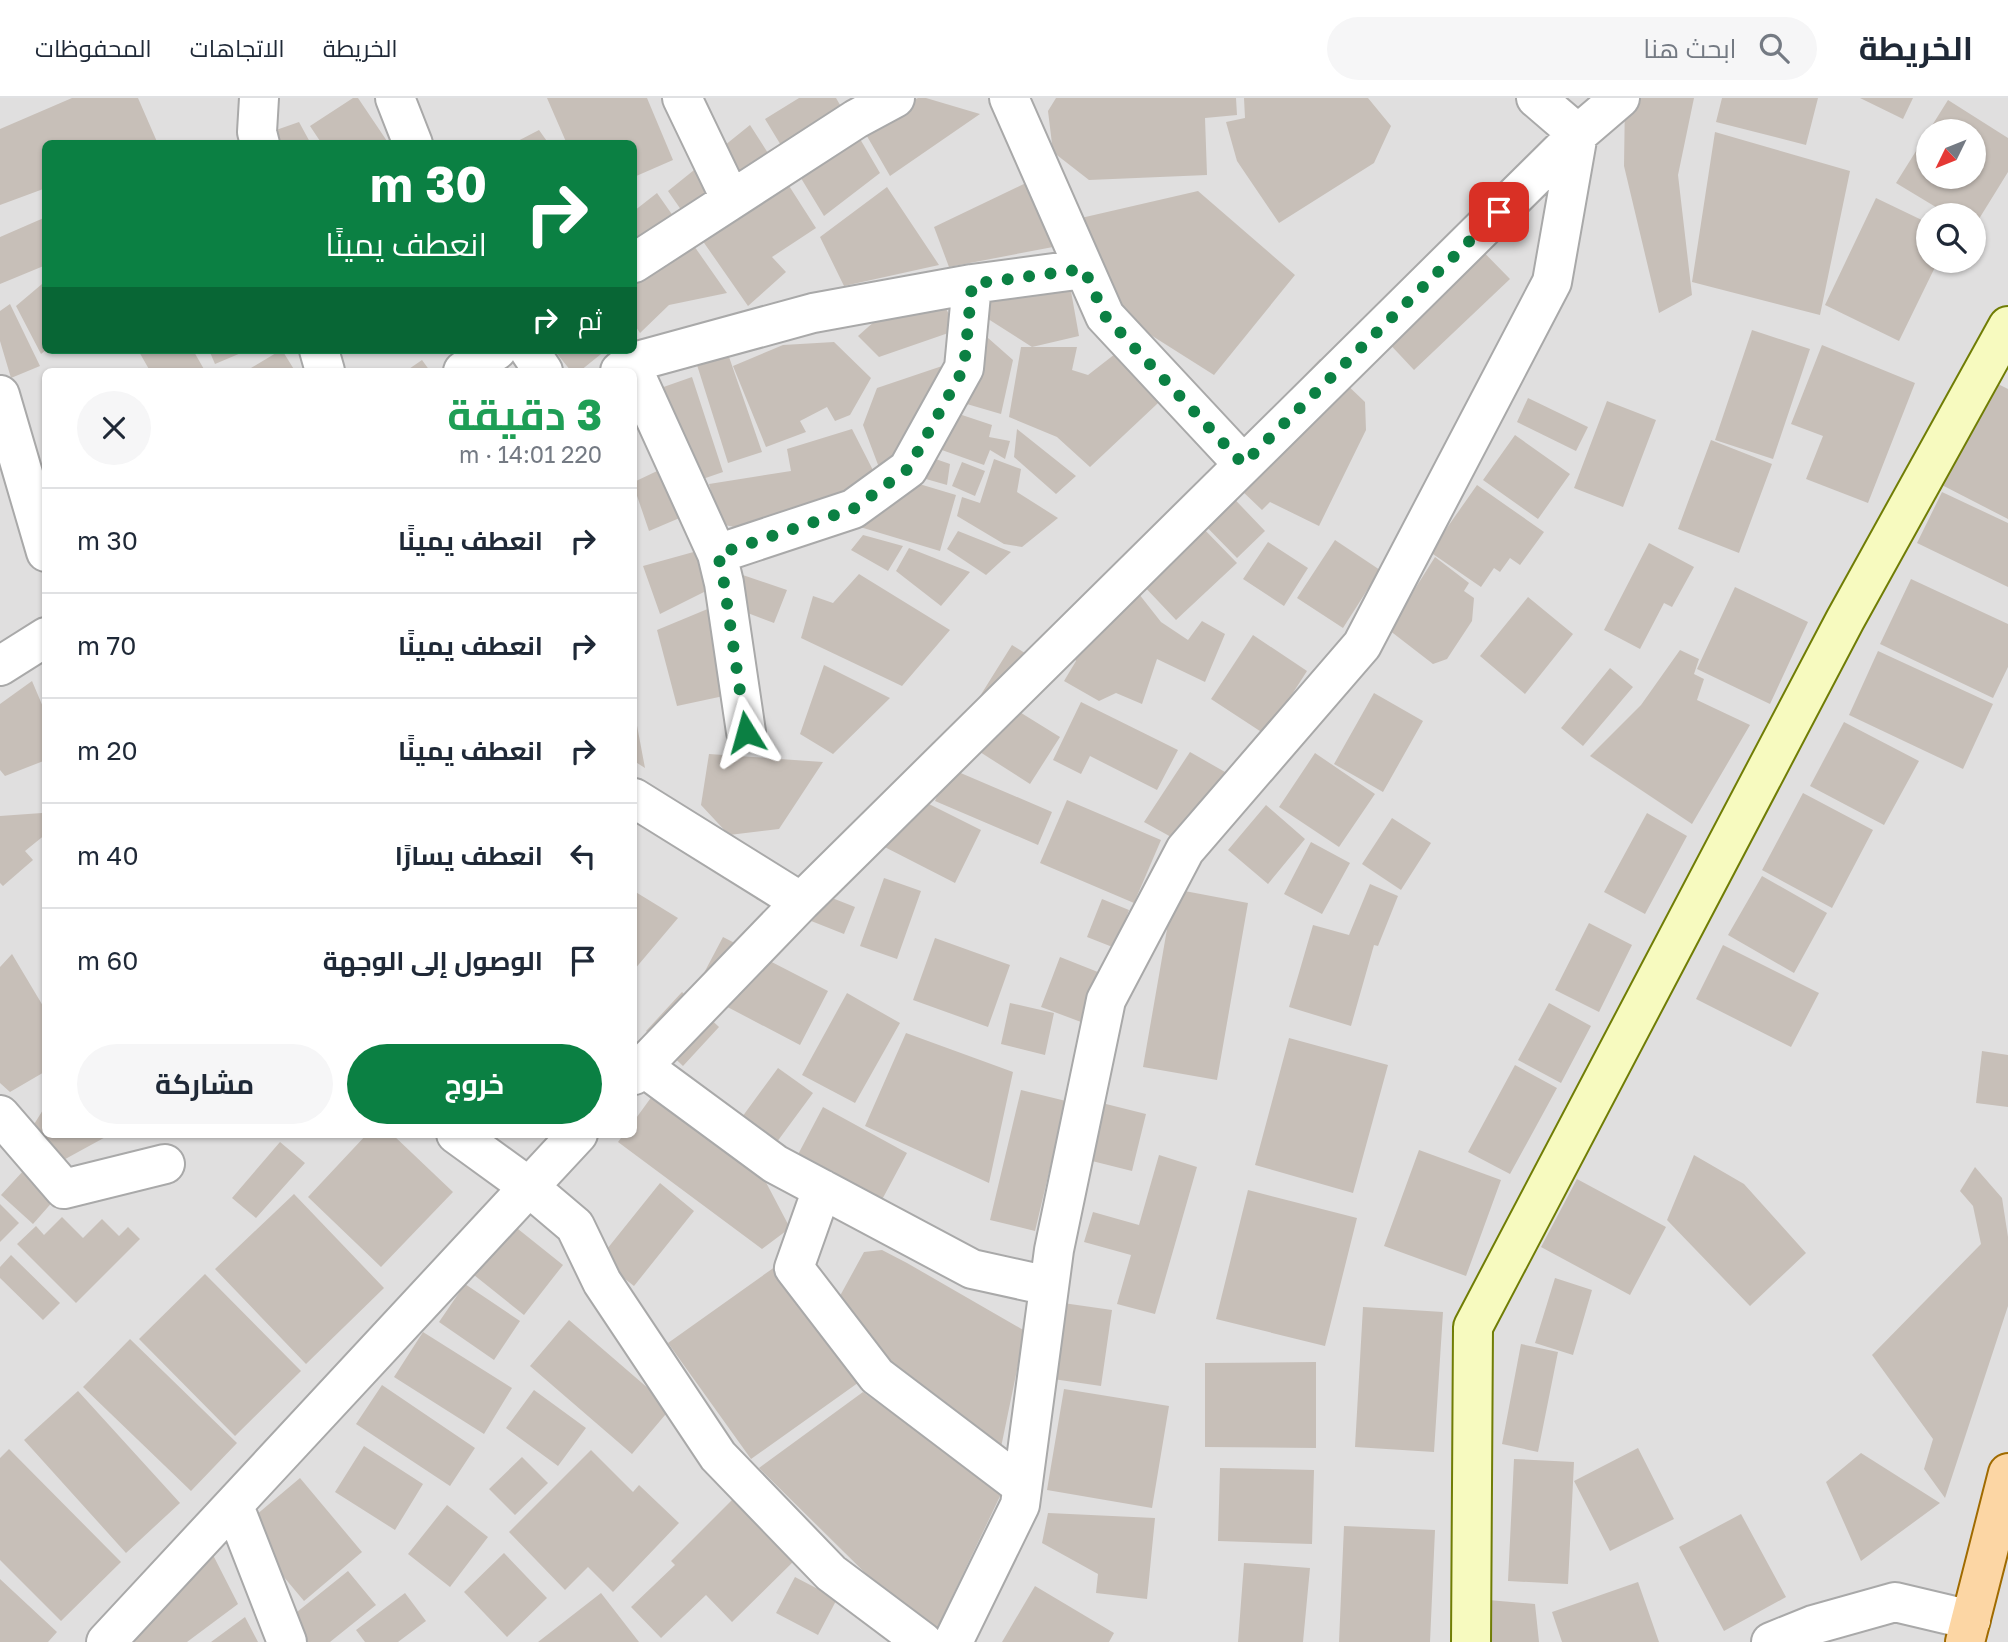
<!DOCTYPE html>
<html lang="ar">
<meta charset="utf-8">
<style>
body{margin:0;font-family:"Golos Text",Cairo,sans-serif;background:#f6f6f7;color:#1f2937;direction:rtl;height:100vh;display:flex;flex-direction:column;font-size:26px;white-space:nowrap}
*{box-sizing:border-box;margin:0}
p{font-size:23px;color:#747a83}
.icon{flex:none;width:38px;height:38px;fill:none;stroke:currentColor;stroke-width:2;stroke-linecap:round;stroke-linejoin:round}
.map{position:relative;flex:1;overflow:hidden;direction:ltr}
.drawer{position:absolute;left:42px;top:270px;width:595px;height:770px;display:flex;flex-direction:column;background:#fff;border-radius:10px;box-shadow:0 2px 5px #0004;direction:rtl}
.drawer>*{flex:none}
.guide{position:absolute;left:42px;top:42px;width:595px;height:214px;border-radius:10px;box-shadow:0 2px 5px #0004;direction:rtl;background:#0b8043;color:#fff;overflow:hidden}
.needle{width:46px;rotate:227deg}
.tools{position:absolute;left:1916px;top:21px;display:grid;gap:14px}
.tools a{display:grid;place-items:center;width:70px;height:70px;border-radius:50%;background:#fff;box-shadow:0 2px 5px #0004;font-size:35px}
.pin{position:absolute;display:grid;place-items:center;width:60px;height:60px;color:#fff;margin:-30px;border-radius:14px;box-shadow:0 4px 10px #0006}
.me{position:absolute;width:77px;margin:-38px;rotate:352deg;stroke-linejoin:round;filter:drop-shadow(0 0 5px #0008)}
.turn{display:flex;align-items:center;gap:24px;height:147px;padding:0 35px;font-size:32px}
.turn .icon{width:91px;height:91px;stroke-width:2.5}
.turn b{display:block;font-size:49px;line-height:60px}
.then{display:flex;align-items:center;height:66px;padding:0 35px;background:#0003;gap:14px;font-size:26px}
.round{display:grid;place-items:center;flex:none;width:74px;height:74px;border-radius:37px;background:#f6f6f7}
.summary{display:flex;align-items:center;justify-content:space-between;height:119px;padding:0 35px}
h1{font-size:42px;font-weight:700;line-height:52px;color:#1e9e55}
.button{display:flex;gap:14px;margin-top:auto;padding:14px 35px}
.button a{flex:1;height:80px;border-radius:42px;background:#0b8043;color:#fff;font-size:28px;font-weight:700;line-height:80px;text-align:center}
.button a+a{background:#f6f6f7;color:#1f2937}
ul{padding:0;list-style:none}
li{display:flex;align-items:center;gap:21px;height:105px;padding:0 35px;border-top:2px solid #e0e1e3}
li div{flex:1}
li b{display:block;font-size:26px}
li em{font-style:normal}
header{display:flex;align-items:center;gap:42px;box-sizing:border-box;height:98px;padding:0 35px;background:#fff;border-bottom:2px solid #e0e1e3}
header strong{font-size:33px}
nav{display:flex;gap:38px;margin-inline-start:auto;font-size:24px}
.search{width:490px;height:63px;background:#f6f6f7;display:flex;align-items:center;gap:18px;box-sizing:border-box;padding:0 24px;border-radius:38px;color:#747a83;font-size:26px}
.map>svg:first-child{display:block}
</style>
<header>
<strong>الخريطة</strong>
<div class="search"><svg class="icon" aria-label="search" viewBox="0 0 24 24"><circle cx="10" cy="10" r="6"/><path d="M15 15l6 6"/></svg>ابحث هنا</div>
<nav><a>الخريطة</a><a>الاتجاهات</a><a>المحفوظات</a></nav>
</header>
<div class="map">
<svg width="2008" height="1544" viewBox="0 0 2008 1544">
<rect width="100%" height="100%" fill="#f2efe9"/>
<path fill="#e0dfdf" fill-rule="evenodd" d="M 0,0 L 2008,0 L 2008,1544 L 0,1544 ZM 1928,33 L 1974,33 L 1974,79 L 1928,79 ZM 46,46 L 634,46 L 634,252 L 46,252 ZM 1928,117 L 1974,117 L 1974,163 L 1928,163 ZM 46,273 L 634,273 L 634,1036 L 46,1036 Z"/>
<path fill="#c7bfb8" fill-rule="evenodd" d="M 72,0 L 138,0 L 158,46 L 46,46 L 46,90 L 0,107 L 0,31 Z
M 353,0 L 358,0 L 389,46 L 322,46 L 310,28 Z
M 547,0 L 647,0 L 673,62 L 634,79 L 634,46 L 567,46 Z
M 799,0 L 836,0 L 880,75 L 824,118 L 765,21 Z
M 918,0 L 926,0 L 980,16 L 890,78 L 864,33 L 902,7 Z
M 1056,0 L 1236,0 L 1237,17 L 1205,20 L 1207,77 L 1089,82 L 1053,54 L 1048,13 Z
M 1244,0 L 1368,0 L 1391,28 L 1374,65 L 1279,125 L 1237,63 L 1226,24 L 1245,20 Z
M 1625,0 L 1694,0 L 1678,77 L 1692,197 L 1659,215 L 1624,68 Z
M 1722,0 L 1818,0 L 1806,47 L 1716,24 Z
M 1860,0 L 1913,0 L 1903,21 Z
M 1948,2 L 2008,40 L 2008,74 L 1974,129 L 1974,117 L 1949,117 L 1896,85 ZM 1928,33 L 1974,33 L 1974,79 L 1928,79 Z
M 299,24 L 311,46 L 263,46 L 259,38 Z
M 750,27 L 816,130 L 772,159 L 786,174 L 748,208 L 668,93 Z
M 539,32 L 549,46 L 512,46 Z
M 1715,34 L 1850,73 L 1820,217 L 1692,184 Z
M 1028,84 L 1053,149 L 949,169 L 934,129 Z
M 887,89 L 939,167 L 844,188 L 820,139 Z
M 1198,93 L 1295,177 L 1214,277 L 1116,215 L 1081,120 Z
M 657,95 L 727,195 L 669,207 L 640,235 L 634,226 L 634,113 Z
M 1876,100 L 1928,125 L 1928,163 L 1938,163 L 1899,243 L 1825,207 Z
M 46,119 L 46,167 L 0,186 L 0,139 Z
M 1463,133 L 1510,181 L 1414,272 L 1369,224 Z
M 1069,182 L 1079,238 L 1032,249 L 985,219 L 982,194 Z
M 42,186 L 46,193 L 46,252 L 41,256 L 16,208 Z
M 941,201 L 957,232 L 879,259 L 858,238 L 885,214 Z
M 10,206 L 40,268 L 11,280 L 0,243 L 0,213 Z
M 979,232 L 1013,262 L 1001,316 L 960,304 Z
M 1752,232 L 1810,251 L 1773,361 L 1715,342 Z
M 834,244 L 871,280 L 850,317 L 835,323 L 827,309 L 800,323 L 806,334 L 766,349 L 733,268 L 783,247 Z
M 1822,247 L 1915,285 L 1868,405 L 1806,381 L 1823,338 L 1791,326 Z
M 1021,249 L 1077,249 L 1072,272 L 1088,277 L 1124,249 L 1174,290 L 1090,369 L 1057,339 L 1009,319 Z
M 138,252 L 193,252 L 205,273 L 150,273 Z
M 209,252 L 248,252 L 215,266 Z
M 282,252 L 295,273 L 246,273 L 281,252 Z
M 554,252 L 606,252 L 580,273 L 571,273 Z
M 728,256 L 762,354 L 728,365 L 697,267 Z
M 1320,261 L 1365,304 L 1366,332 L 1319,428 L 1270,404 L 1262,412 L 1217,369 Z
M 422,262 L 430,273 L 406,273 Z
M 954,264 L 928,333 L 880,372 L 863,327 L 877,290 Z
M 692,279 L 723,374 L 694,384 L 655,292 Z
M 1990,282 L 2008,291 L 2008,421 L 1938,385 Z
M 1528,300 L 1588,329 L 1576,353 L 1517,324 Z
M 1607,303 L 1656,322 L 1623,409 L 1574,390 Z
M 953,314 L 992,327 L 989,339 L 1010,343 L 1005,361 L 990,352 L 984,367 L 939,351 Z
M 852,331 L 878,382 L 753,433 L 720,426 L 709,386 L 791,373 L 787,351 Z
M 1017,331 L 1076,378 L 1056,396 L 1014,359 Z
M 1515,337 L 1570,376 L 1538,421 L 1483,382 Z
M 1711,342 L 1772,366 L 1739,455 L 1678,431 Z
M 924,357 L 950,366 L 947,387 L 912,377 Z
M 994,361 L 1021,371 L 1017,394 L 1058,420 L 1022,449 L 1004,446 L 957,418 L 962,399 L 980,405 Z
M 676,364 L 696,413 L 649,433 L 634,389 L 634,384 Z
M 962,364 L 985,373 L 975,398 L 952,388 Z
M 906,382 L 956,397 L 940,453 L 860,429 L 860,415 Z
M 1221,387 L 1265,433 L 1237,460 L 1193,415 Z
M 1477,387 L 1544,434 L 1520,467 L 1510,460 L 1500,474 L 1494,470 L 1481,489 L 1430,454 Z
M 1942,394 L 2008,425 L 2008,489 L 1917,445 Z
M 1201,428 L 1237,465 L 1176,522 L 1141,485 Z
M 958,433 L 1011,454 L 986,477 L 947,451 Z
M 863,437 L 903,448 L 888,473 L 851,452 Z
M 1335,442 L 1380,472 L 1343,530 L 1297,500 Z
M 1268,444 L 1308,470 L 1284,508 L 1243,481 Z
M 1649,445 L 1694,469 L 1672,509 L 1664,505 L 1640,551 L 1604,532 Z
M 708,450 L 718,487 L 660,516 L 643,468 Z
M 909,450 L 970,474 L 941,508 L 896,473 Z
M 1435,459 L 1469,485 L 1464,493 L 1474,500 L 1472,523 L 1447,561 L 1433,566 L 1389,532 Z
M 731,473 L 787,492 L 774,525 L 732,509 Z
M 859,476 L 950,532 L 902,588 L 801,540 L 813,498 L 833,505 Z
M 1124,477 L 1161,524 L 1188,542 L 1202,523 L 1225,536 L 1205,584 L 1157,561 L 1142,606 L 1116,595 L 1099,603 L 1064,583 L 1076,563 L 1064,538 Z
M 1911,481 L 2008,526 L 2008,569 L 1993,600 L 1880,546 Z
M 1735,489 L 1808,524 L 1770,606 L 1697,571 Z
M 1528,499 L 1573,536 L 1525,596 L 1480,558 Z
M 722,505 L 733,596 L 677,608 L 657,532 Z
M 1253,537 L 1307,573 L 1266,637 L 1211,601 Z
M 1012,547 L 1046,568 L 1018,613 L 1060,639 L 1030,686 L 955,638 Z
M 1680,552 L 1699,561 L 1694,576 L 1704,581 L 1697,602 L 1750,627 L 1692,726 L 1590,658 L 1641,607 Z
M 1878,553 L 1993,606 L 1963,671 L 1849,617 Z
M 824,567 L 890,600 L 833,656 L 800,636 Z
M 1610,570 L 1633,589 L 1583,648 L 1561,630 Z
M 32,583 L 46,616 L 46,662 L 5,678 L 0,672 L 0,606 Z
M 1374,595 L 1423,623 L 1383,694 L 1334,666 Z
M 1081,604 L 1178,652 L 1157,692 L 1090,658 L 1081,676 L 1053,662 Z
M 634,617 L 635,617 L 645,670 L 634,663 Z
M 1844,624 L 1919,663 L 1884,727 L 1810,688 Z
M 1190,654 L 1232,678 L 1182,745 L 1144,724 Z
M 1315,655 L 1375,696 L 1339,749 L 1279,709 Z
M 709,656 L 823,664 L 779,731 L 729,737 L 701,707 Z
M 949,670 L 1052,714 L 1038,747 L 935,703 Z
M 895,689 L 981,732 L 955,785 L 869,741 Z
M 1803,695 L 1873,732 L 1832,810 L 1762,772 Z
M 1067,702 L 1161,742 L 1134,805 L 1040,765 Z
M 1266,707 L 1305,741 L 1268,786 L 1228,752 Z
M 42,715 L 46,719 L 46,736 L 25,753 L 33,762 L 3,788 L 0,785 L 0,718 Z
M 1647,715 L 1687,738 L 1645,816 L 1604,794 Z
M 1392,720 L 1431,745 L 1401,792 L 1362,766 Z
M 1311,744 L 1350,765 L 1322,816 L 1284,796 Z
M 766,774 L 855,809 L 844,836 L 756,801 Z
M 1762,778 L 1827,815 L 1794,875 L 1728,837 Z
M 884,780 L 921,793 L 897,861 L 860,848 Z
M 1370,786 L 1398,798 L 1378,848 L 1374,847 L 1351,928 L 1289,909 L 1313,827 L 1349,837 Z
M 1174,791 L 1248,805 L 1217,982 L 1143,969 Z
M 634,793 L 678,820 L 634,872 Z
M 1102,801 L 1129,812 L 1115,850 L 1087,839 Z
M 1589,825 L 1632,847 L 1599,914 L 1555,892 Z
M 723,839 L 828,893 L 800,947 L 695,892 Z
M 935,840 L 1010,867 L 988,929 L 913,902 Z
M 1723,847 L 1819,895 L 1791,949 L 1696,901 Z
M 12,856 L 46,913 L 46,973 L 10,994 L 0,985 L 0,869 Z
M 1060,859 L 1108,878 L 1089,927 L 1041,909 Z
M 682,894 L 719,929 L 683,968 L 646,933 Z
M 847,895 L 900,925 L 855,1005 L 802,977 Z
M 1010,905 L 1054,915 L 1045,957 L 1001,946 Z
M 1549,905 L 1591,928 L 1561,985 L 1518,962 Z
M 906,935 L 1013,974 L 989,1085 L 865,1028 Z
M 1289,940 L 1388,967 L 1353,1095 L 1255,1067 Z
M 1982,953 L 2008,957 L 2008,1009 L 1976,1005 Z
M 1515,967 L 1557,990 L 1510,1076 L 1468,1054 Z
M 778,970 L 813,995 L 771,1052 L 737,1026 Z
M 658,990 L 760,1073 L 790,1130 L 762,1151 L 618,1044 L 624,1036 L 634,1036 L 634,1023 Z
M 1021,992 L 1066,1003 L 1035,1133 L 990,1122 Z
M 1102,1005 L 1146,1016 L 1132,1073 L 1088,1062 Z
M 46,1007 L 46,1036 L 111,1036 L 58,1065 L 28,1036 Z
M 823,1009 L 907,1055 L 877,1111 L 793,1066 Z
M 367,1036 L 392,1036 L 453,1094 L 381,1169 L 308,1099 Z
M 280,1044 L 305,1065 L 256,1120 L 232,1100 Z
M 1419,1052 L 1501,1082 L 1466,1178 L 1384,1148 Z
M 1159,1057 L 1197,1069 L 1155,1216 L 1117,1206 L 1131,1157 L 1084,1144 L 1093,1114 L 1139,1127 Z
M 1694,1057 L 1744,1086 L 1806,1155 L 1750,1208 L 1667,1122 Z
M 1975,1069 L 2002,1100 L 2008,1139 L 2008,1208 L 1945,1400 L 1924,1371 L 1933,1341 L 1872,1257 L 1981,1146 L 1973,1108 L 1960,1093 Z
M 24,1072 L 55,1101 L 33,1126 L 1,1097 Z
M 1577,1081 L 1666,1129 L 1630,1197 L 1541,1149 Z
M 660,1085 L 694,1113 L 634,1188 L 599,1161 Z
M 1248,1092 L 1357,1120 L 1325,1248 L 1216,1221 Z
M 294,1096 L 384,1190 L 306,1266 L 215,1171 Z
M 0,1106 L 19,1125 L 0,1144 Z
M 62,1119 L 83,1140 L 102,1121 L 119,1138 L 128,1129 L 140,1141 L 76,1205 L 17,1146 L 36,1128 L 44,1137 Z
M 513,1127 L 563,1167 L 524,1217 L 474,1177 Z
M 882,1152 L 907,1165 L 1025,1233 L 999,1359 L 871,1249 L 835,1207 L 864,1154 Z
M 11,1157 L 60,1205 L 43,1222 L 0,1180 L 0,1169 Z
M 779,1166 L 862,1282 L 751,1361 L 668,1245 Z
M 205,1176 L 301,1273 L 235,1338 L 139,1241 Z
M 1555,1180 L 1592,1192 L 1573,1257 L 1535,1245 Z
M 465,1186 L 520,1223 L 494,1262 L 439,1224 Z
M 1063,1205 L 1112,1212 L 1101,1288 L 1053,1281 Z
M 1363,1209 L 1443,1214 L 1434,1354 L 1355,1349 Z
M 569,1222 L 671,1310 L 632,1356 L 530,1268 Z
M 423,1234 L 512,1290 L 484,1336 L 394,1279 Z
M 130,1241 L 237,1345 L 191,1393 L 83,1289 Z
M 1521,1246 L 1558,1254 L 1538,1354 L 1502,1346 Z
M 1316,1264 L 1316,1350 L 1205,1349 L 1205,1265 Z
M 382,1287 L 475,1350 L 450,1388 L 356,1326 Z
M 1064,1291 L 1169,1308 L 1152,1410 L 1047,1392 Z
M 534,1292 L 586,1330 L 558,1368 L 506,1330 Z
M 78,1293 L 180,1405 L 126,1455 L 24,1342 Z
M 863,1294 L 1002,1394 L 932,1541 L 759,1370 Z
M 364,1348 L 423,1386 L 395,1432 L 335,1394 Z
M 1638,1350 L 1674,1421 L 1610,1453 L 1574,1383 Z
M 9,1351 L 121,1464 L 61,1523 L 0,1462 L 0,1360 Z
M 591,1352 L 633,1394 L 639,1387 L 679,1425 L 613,1494 L 588,1469 L 565,1492 L 509,1434 Z
M 1861,1355 L 1940,1405 L 1861,1463 L 1826,1384 Z
M 522,1359 L 548,1385 L 515,1417 L 489,1391 Z
M 1514,1361 L 1574,1364 L 1568,1486 L 1508,1483 Z
M 1220,1370 L 1314,1372 L 1312,1446 L 1218,1443 Z
M 300,1380 L 362,1454 L 304,1503 L 242,1429 Z
M 737,1397 L 798,1459 L 732,1524 L 706,1497 L 661,1540 L 631,1509 L 675,1467 L 671,1463 Z
M 447,1407 L 488,1439 L 450,1489 L 408,1456 Z
M 1048,1415 L 1155,1420 L 1147,1501 L 1096,1495 L 1098,1476 L 1042,1445 Z
M 1741,1416 L 1786,1499 L 1724,1533 L 1679,1449 Z
M 1344,1428 L 1435,1432 L 1430,1544 L 1339,1544 Z
M 504,1455 L 547,1500 L 507,1539 L 464,1494 Z
M 213,1457 L 238,1506 L 187,1544 L 135,1544 L 130,1523 Z
M 1244,1465 L 1310,1470 L 1303,1544 L 1238,1544 Z
M 348,1473 L 376,1507 L 330,1544 L 305,1544 L 287,1522 Z
M 795,1479 L 837,1501 L 818,1537 L 776,1515 Z
M 0,1481 L 57,1534 L 48,1544 L 0,1544 Z
M 1638,1484 L 1659,1544 L 1562,1544 L 1552,1514 Z
M 1035,1488 L 1114,1535 L 1109,1544 L 1002,1544 Z
M 405,1495 L 426,1523 L 398,1544 L 365,1544 L 356,1532 Z
M 601,1495 L 639,1544 L 538,1544 Z
M 1488,1502 L 1535,1506 L 1539,1544 L 1489,1544 Z
M 245,1519 L 258,1544 L 211,1544 Z"/>
<g fill="none" stroke-linecap="round" stroke-linejoin="round">
<defs>
<path id="street" d="M 259,0 L 257,34 L 260,46
M 395,0 L 413,46
M 682,0 L 731,102
M 1009,0 L 1105,218 L 1243,366
M 634,165 L 856,21 L 895,0
M 319,252 L 325,273
M 529,252 L 543,273
M 630,265 L 813,215 L 972,186
M 463,273 L 497,252
M 620,273 L 630,265 L 717,456 L 724,485 L 746,634
M 0,297 L 46,454
M 717,456 L 853,411 L 908,371 L 964,270 L 972,186 L 1084,171
M 0,568 L 46,539
M 634,700 L 801,804
M 642,968 L 775,1066 L 972,1171 L 1049,1188
M 634,977 L 801,804 L 1578,36 L 1620,0
M 0,1017 L 64,1091 L 165,1066
M 456,1036 L 529,1089 L 575,1128 L 602,1184 L 718,1358 L 831,1475 L 923,1544
M 822,1091 L 794,1170 L 877,1278 L 1022,1388
M 234,1408 L 287,1544
M 106,1544 L 578,1036
M 953,1544 L 1020,1407 L 1054,1152 L 1106,902 L 1185,752 L 1362,547 L 1552,184 L 1578,36 L 1536,0
M 1771,1544 L 1813,1527 L 1895,1504 L 1971,1522"/>
<path id="secondary" d="M 1471,1544 L 1473,1229 L 1845,522 L 2008,228"/>
<path id="primary" d="M 1965,1544 L 2008,1375"/>
</defs>
<use href="#street" stroke="#a9a9a9" stroke-width="42"/>
<use href="#secondary" stroke="#707d05" stroke-width="42"/>
<use href="#primary" stroke="#a06b00" stroke-width="42"/>
<use href="#street" stroke="#fff" stroke-width="38"/>
<use href="#secondary" stroke="#f7fabf" stroke-width="38"/>
<use href="#primary" stroke="#fcd6a4" stroke-width="38"/>
</g>
<g fill="none" stroke-linecap="round" stroke-linejoin="round">
<path stroke="#0b8043" stroke-width="12" stroke-dasharray="0 21.6" d="M 746,634 L 724,485 L 718,456 L 853,411 L 908,371 L 964,270 L 972,186 L 1084,171 L 1105,218 L 1243,366 L 1499,114"/>
</g>
</svg>
<div class="tools">
<a><svg class="needle" viewBox="-14 -14 28 28"><path d="M0-13l5 13h-10z" fill="#e53935"/><path d="M0 13l5-13h-10z" fill="#747a83"/></svg></a>
<a><svg class="icon" aria-label="search" viewBox="0 0 24 24"><circle cx="10" cy="10" r="6"/><path d="M15 15l6 6"/></svg></a>
</div>
<div class="pin" style="left:1499px;top:114px;background:#d93025"><svg class="icon" aria-label="arrive" viewBox="0 0 24 24"><path d="M6 21V4h12l-3 4 3 4H6"/></svg></div>
<svg class="me" style="left:746px;top:634px" viewBox="-20 -20 40 40"><path d="M0-17L14 15 0 8-14 15z" fill="#0b8043" stroke="#fff" stroke-width="4"/></svg>
<div class="guide">
<div class="turn"><svg class="icon" aria-label="right" viewBox="0 0 24 24"><path d="M7 20v-9h11M14 6l5 5-5 5"/></svg><div><b>30 m</b>انعطف يمينًا</div></div>
<div class="then">ثم<svg class="icon" aria-label="right" viewBox="0 0 24 24"><path d="M7 20v-9h11M14 6l5 5-5 5"/></svg></div>
</div>
<section class="drawer">
<div class="summary"><div><h1>3 دقيقة</h1><p>220 m · 14:01</p></div><a class="round"><svg class="icon" aria-label="close" viewBox="0 0 24 24"><path d="M6 6l12 12M18 6L6 18"/></svg></a></div>
<ul>
<li><svg class="icon" aria-label="right" viewBox="0 0 24 24"><path d="M7 20v-9h11M14 6l5 5-5 5"/></svg><div><b>انعطف يمينًا</b></div><em>30 m</em></li>
<li><svg class="icon" aria-label="right" viewBox="0 0 24 24"><path d="M7 20v-9h11M14 6l5 5-5 5"/></svg><div><b>انعطف يمينًا</b></div><em>70 m</em></li>
<li><svg class="icon" aria-label="right" viewBox="0 0 24 24"><path d="M7 20v-9h11M14 6l5 5-5 5"/></svg><div><b>انعطف يمينًا</b></div><em>20 m</em></li>
<li><svg class="icon" aria-label="left" viewBox="0 0 24 24"><path d="M17 20v-9H6M10 6l-5 5 5 5"/></svg><div><b>انعطف يسارًا</b></div><em>40 m</em></li>
<li><svg class="icon" aria-label="arrive" viewBox="0 0 24 24"><path d="M6 21V4h12l-3 4 3 4H6"/></svg><div><b>الوصول إلى الوجهة</b></div><em>60 m</em></li>
</ul>
<div class="button"><a>خروج</a><a>مشاركة</a></div>
</section>
</div>
